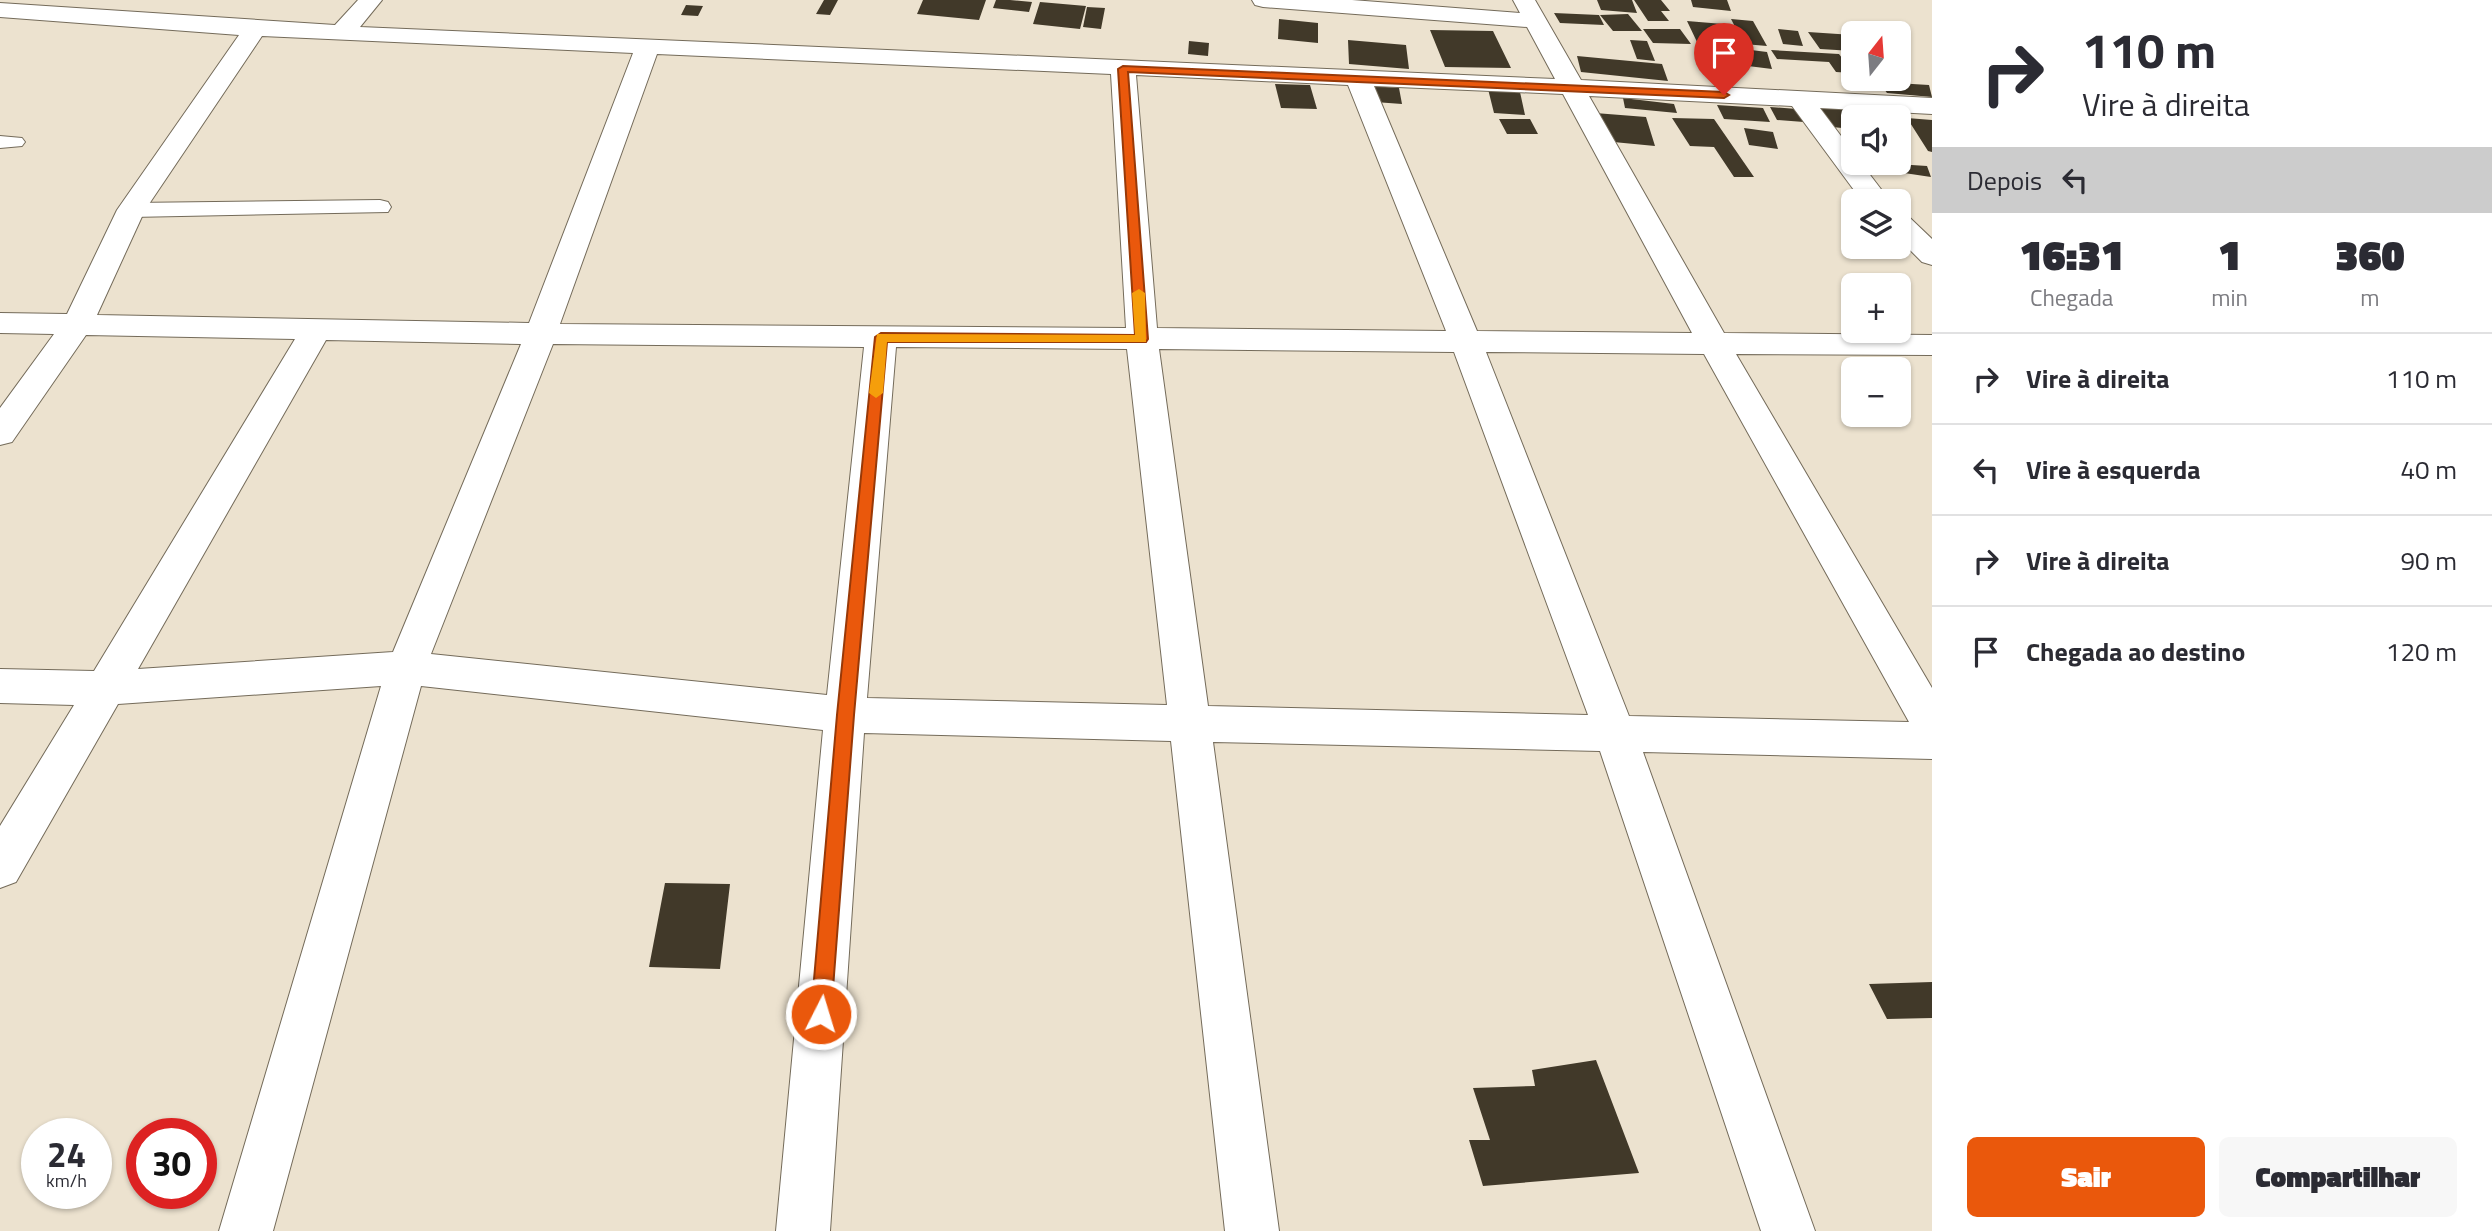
<!DOCTYPE html>
<html lang="pt">
<meta charset="utf-8">
<style>
body{margin:0;font-family:"Titillium Web",sans-serif;background:#f7f7f7;color:#2b2b33;height:100vh;display:flex;flex-direction:column;font-size:26px;white-space:nowrap}
*{box-sizing:border-box;margin:0}
p{font-size:23px;color:#7c7c81}
.icon{flex:none;width:38px;height:38px;fill:none;stroke:currentColor;stroke-width:2;stroke-linecap:round;stroke-linejoin:round}
.map{position:relative;flex:1;overflow:hidden}
.side{display:flex;flex-direction:column;background:#fff;width:560px}
.side>*{flex:none}
.top-card{background:#fff;color:#2b2b33;overflow:hidden}
.needle{width:46px;rotate:17deg}
.controls{position:absolute;left:1841px;top:21px;display:grid;gap:14px}
.controls a{display:grid;place-items:center;width:70px;height:70px;border-radius:10px;background:#fff;box-shadow:0 2px 5px #0004;font-size:35px}
.speed{position:absolute;left:21px;top:1118px;display:flex;gap:14px;font-size:35px;font-weight:700;text-align:center}
.speed>*{display:grid;place-content:center;width:91px;height:91px;border-radius:50%;background:#fff;box-shadow:0 2px 5px #0004;line-height:1}
.speed small{font-size:18px;font-weight:400}
.speed .limit{border:10px solid #d22;background:#fff;color:#111}
.pin{position:absolute;display:grid;place-items:center;width:60px;height:60px;color:#fff;margin:-72px -30px;border-radius:50% 50% 50% 0;rotate:-45deg;box-shadow:0 0 7px #0007}
.pin .icon{rotate:45deg}
.me{position:absolute;width:77px;margin:-38px;rotate:5deg;stroke-linejoin:round;filter:drop-shadow(0 0 5px #0008)}
.turn{display:flex;align-items:center;gap:24px;height:147px;padding:0 35px;font-size:32px}
.turn .icon{width:91px;height:91px;stroke-width:2.5}
.turn b{display:block;font-size:49px;line-height:60px}
.then{display:flex;align-items:center;height:66px;padding:0 35px;background:#0003;gap:14px;font-size:26px}
.eta{display:flex;justify-content:space-evenly;align-items:center;height:119px;text-align:center}
.eta b{font-size:42px;font-weight:800;line-height:49px}
.action{display:flex;gap:14px;margin-top:auto;padding:14px 35px}
.action a{flex:1;height:80px;border-radius:10px;background:#ea580c;color:#fff;font-size:28px;font-weight:800;line-height:80px;text-align:center}
.action a+a{background:#f7f7f7;color:#2b2b33}
ul{padding:0;list-style:none}
li{display:flex;align-items:center;gap:21px;height:91px;padding:0 35px;border-top:2px solid #e1e1e2}
li div{flex:1}
li b{display:block;font-size:26px}
li em{font-style:normal}
main{display:flex;flex:1;min-height:0}
.map>svg:first-child{display:block}
</style>
<main>
<div class="map">
<svg width="1932" height="1231" viewBox="0 0 1932 1231">
<rect width="100%" height="100%" fill="#ece2cf"/>
<path fill="#413929" d="M 824,0 L 838,0 L 830,15 L 816,14 Z
M 923,0 L 986,0 L 979,20 L 917,14 Z
M 996,0 L 1010,0 L 1032,2 L 1029,12 L 993,8 Z
M 1597,0 L 1632,0 L 1637,13 L 1601,10 Z
M 1634,0 L 1661,0 L 1670,11 L 1661,11 L 1669,21 L 1648,21 Z
M 1691,0 L 1727,0 L 1731,11 L 1693,7 Z
M 1040,2 L 1086,6 L 1080,29 L 1033,24 Z
M 686,5 L 703,6 L 698,16 L 681,15 Z
M 1087,7 L 1105,8 L 1101,29 L 1083,27 Z
M 1554,13 L 1599,15 L 1604,25 L 1560,23 Z
M 1628,14 L 1642,31 L 1613,31 L 1600,15 Z
M 1279,19 L 1318,23 L 1318,43 L 1278,39 Z
M 1731,19 L 1753,21 L 1767,46 L 1744,44 Z
M 1687,21 L 1723,24 L 1733,45 L 1697,42 Z
M 1643,29 L 1680,29 L 1691,44 L 1653,43 Z
M 1778,29 L 1798,31 L 1803,46 L 1783,44 Z
M 1430,30 L 1493,31 L 1511,68 L 1445,67 Z
M 1808,32 L 1853,35 L 1853,51 L 1820,49 Z
M 1348,40 L 1406,45 L 1409,69 L 1349,64 Z
M 1630,40 L 1647,41 L 1655,61 L 1637,59 Z
M 1189,41 L 1209,43 L 1208,56 L 1188,54 Z
M 1719,46 L 1767,52 L 1772,69 L 1724,63 Z
M 1771,50 L 1839,54 L 1853,73 L 1836,72 L 1829,62 L 1777,59 Z
M 1577,56 L 1662,64 L 1668,81 L 1581,72 Z
M 1879,82 L 1929,85 L 1932,97 L 1887,93 Z
M 1275,84 L 1310,85 L 1317,109 L 1281,108 Z
M 1372,86 L 1399,88 L 1402,104 L 1375,102 Z
M 1488,89 L 1520,92 L 1525,115 L 1494,113 Z
M 1623,98 L 1674,104 L 1677,113 L 1625,108 Z
M 1717,105 L 1763,108 L 1770,122 L 1724,119 Z
M 1814,106 L 1872,113 L 1874,117 L 1853,117 L 1853,129 L 1821,126 Z
M 1770,107 L 1797,109 L 1804,122 L 1777,120 Z
M 1595,113 L 1646,117 L 1655,146 L 1603,141 Z
M 1672,118 L 1714,119 L 1754,177 L 1734,177 L 1714,147 L 1690,146 Z
M 1907,118 L 1932,120 L 1932,152 L 1928,151 Z
M 1499,119 L 1530,119 L 1538,134 L 1507,134 Z
M 1744,128 L 1773,132 L 1778,149 L 1749,145 Z
M 1881,163 L 1927,166 L 1931,177 L 1884,170 Z
M 665,883 L 730,884 L 720,969 L 649,967 Z
M 1932,982 L 1932,1018 L 1887,1019 L 1869,984 Z
M 1596,1060 L 1639,1173 L 1483,1186 L 1469,1140 L 1490,1140 L 1473,1088 L 1535,1086 L 1532,1070 Z"/>
<g fill="none" stroke-linecap="round" stroke-linejoin="round">
<defs>
<path id="service" d="M 0,136 L 22,138 L 25,142 L 22,146 L 0,148 Z
M 380,200 L 388,202 L 391,207 L 388,212 L 131,217 L 123,215 L 120,210 L 123,205 L 131,203 Z"/>
<path id="minor" d="M 358,0 L 382,0 L 360,27 L 1555,79 L 1527,27 L 1263,7 L 1255,5 L 1252,0 L 1352,0 L 1520,13 L 1513,0 L 1535,0 L 1581,80 L 1932,98 L 1932,114 L 1820,108 L 1853,152 L 1853,163 L 1861,163 L 1890,201 L 1862,201 L 1792,106 L 1589,96 L 1724,333 L 1932,335 L 1932,355 L 1736,354 L 1932,688 L 1932,759 L 1643,752 L 1815,1231 L 1761,1231 L 1600,751 L 1213,742 L 1279,1231 L 1225,1231 L 1171,741 L 864,733 L 830,1231 L 776,1231 L 823,730 L 421,686 L 273,1231 L 219,1231 L 381,686 L 118,704 L 16,882 L 0,888 L 0,826 L 74,705 L 0,703 L 0,669 L 94,671 L 295,339 L 86,335 L 12,442 L 0,445 L 0,408 L 54,334 L 0,333 L 0,313 L 67,314 L 117,210 L 239,35 L 0,17 L 0,3 L 335,25 ZM 262,36 L 633,53 L 529,323 L 97,315 L 145,210 ZM 657,54 L 1111,74 L 1126,328 L 560,324 ZM 1136,75 L 1348,85 L 1446,331 L 1157,328 ZM 1374,86 L 1563,94 L 1692,333 L 1477,331 ZM 326,340 L 521,344 L 393,652 L 138,669 ZM 553,344 L 864,347 L 827,695 L 431,654 ZM 896,347 L 1127,349 L 1167,705 L 867,698 ZM 1159,349 L 1454,352 L 1588,715 L 1208,706 ZM 1486,352 L 1704,354 L 1909,722 L 1629,716 Z
M 1899,215 L 1909,217 L 1932,239 L 1932,265 L 1922,262 L 1899,239 Z"/>
</defs>
<use href="#service" stroke="#746b5a" stroke-width="2"/>
<use href="#minor" stroke="#746b5a" stroke-width="2"/>
<use href="#service" fill="#fff" fill-rule="evenodd"/>
<use href="#minor" fill="#fff" fill-rule="evenodd"/>
</g>
<path fill="#ea580c" stroke="#983908" stroke-width="2" d="M 1123,66 L 1724,92 L 1729,95 L 1724,98 L 1128,72 L 1148,339 L 1146,342 L 887,342 L 854,715 L 831,1014 L 828,1021 L 821,1024 L 814,1021 L 811,1014 L 837,715 L 875,337 L 881,333 L 1135,335 L 1118,69 Z"/>
<path fill="#f59e0b" d="M 1139,289 L 1145,293 L 1146,342 L 887,342 L 883,393 L 876,398 L 869,393 L 877,334 L 1135,335 L 1132,293 Z"/>
</svg>
<div class="controls">
<a><svg class="needle" viewBox="-14 -14 28 28"><path d="M0-13l5 13h-10z" fill="#e53935"/><path d="M0 13l5-13h-10z" fill="#7c7c81"/></svg></a>
<a><svg class="icon" aria-label="sound" viewBox="0 0 24 24"><path d="M4 9h4l5-4v14l-5-4H4zM17 9q2 3 0 6"/></svg></a>
<a><svg class="icon" aria-label="layers" viewBox="0 0 24 24"><path d="M12 4l9 5-9 5-9-5zM3 14l9 5 9-5"/></svg></a>
<a>+</a>
<a>−</a>
</div>
<div class="speed"><div>24<small>km/h</small></div><div class="limit">30</div></div>
<div class="pin" style="left:1724px;top:95px;background:#d93025"><svg class="icon" aria-label="arrive" viewBox="0 0 24 24"><path d="M6 21V4h12l-3 4 3 4H6"/></svg></div>
<svg class="me" style="left:821px;top:1014px" viewBox="-20 -20 40 40"><circle r="17" fill="#ea580c" stroke="#fff" stroke-width="3"/><path d="M0-11L8 9 0 5-8 9z" fill="#fff"/></svg>
</div>
<section class="side">
<div class="top-card">
<div class="turn"><svg class="icon" aria-label="right" viewBox="0 0 24 24"><path d="M7 20v-9h11M14 6l5 5-5 5"/></svg><div><b>110 m</b>Vire à direita</div></div>
<div class="then">Depois<svg class="icon" aria-label="left" viewBox="0 0 24 24"><path d="M17 20v-9H6M10 6l-5 5 5 5"/></svg></div>
</div>
<div class="eta">
<div><b>16:31</b><p>Chegada</p></div>
<div><b>1</b><p>min</p></div>
<div><b>360</b><p>m</p></div>
</div>
<ul>
<li><svg class="icon" aria-label="right" viewBox="0 0 24 24"><path d="M7 20v-9h11M14 6l5 5-5 5"/></svg><div><b>Vire à direita</b></div><em>110 m</em></li>
<li><svg class="icon" aria-label="left" viewBox="0 0 24 24"><path d="M17 20v-9H6M10 6l-5 5 5 5"/></svg><div><b>Vire à esquerda</b></div><em>40 m</em></li>
<li><svg class="icon" aria-label="right" viewBox="0 0 24 24"><path d="M7 20v-9h11M14 6l5 5-5 5"/></svg><div><b>Vire à direita</b></div><em>90 m</em></li>
<li><svg class="icon" aria-label="arrive" viewBox="0 0 24 24"><path d="M6 21V4h12l-3 4 3 4H6"/></svg><div><b>Chegada ao destino</b></div><em>120 m</em></li>
</ul>
<div class="action"><a>Sair</a><a>Compartilhar</a></div>
</section>
</main>
